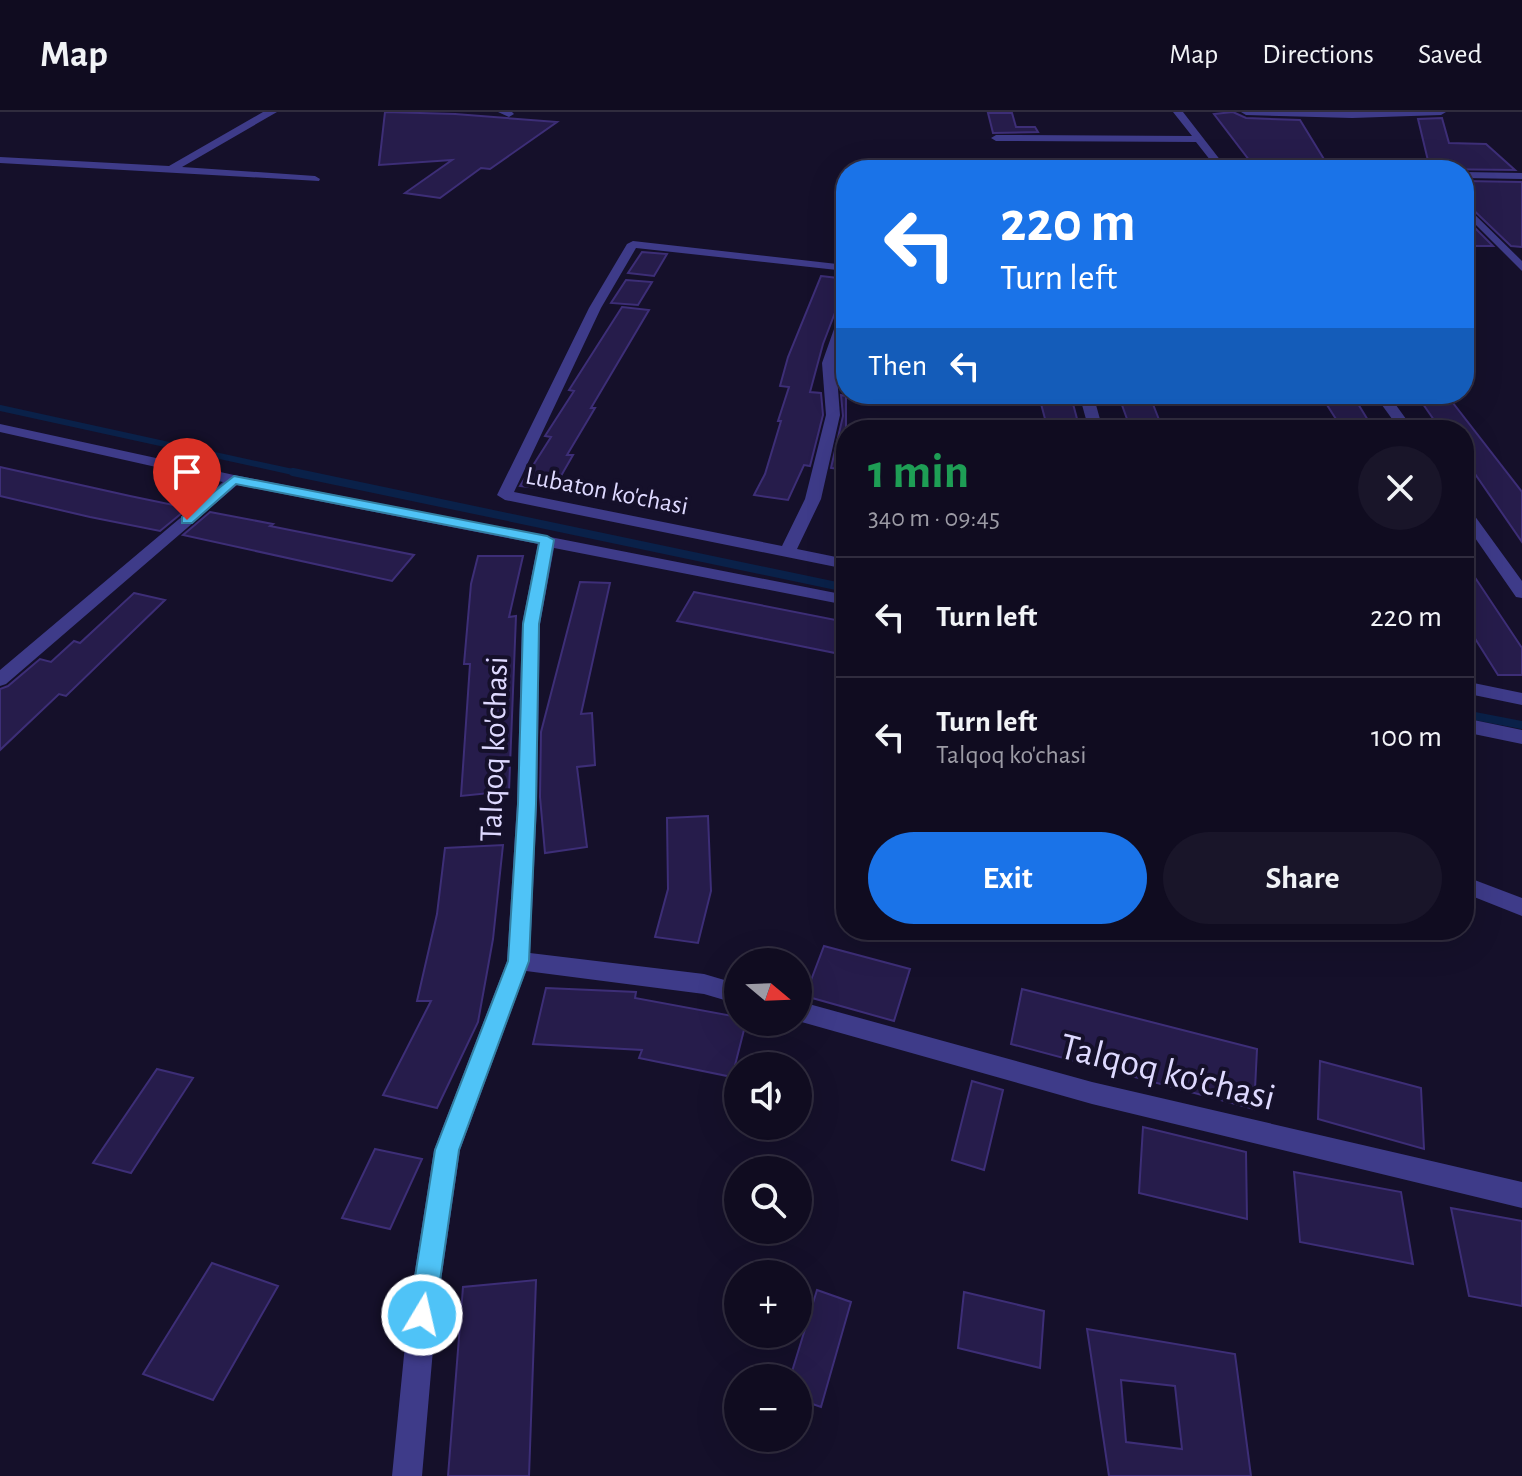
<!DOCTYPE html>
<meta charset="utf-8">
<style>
body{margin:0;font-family:"Alegreya Sans",sans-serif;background:#191529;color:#f1f3f6;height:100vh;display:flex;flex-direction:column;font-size:30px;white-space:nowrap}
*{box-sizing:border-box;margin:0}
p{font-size:26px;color:#9c9ba5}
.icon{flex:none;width:44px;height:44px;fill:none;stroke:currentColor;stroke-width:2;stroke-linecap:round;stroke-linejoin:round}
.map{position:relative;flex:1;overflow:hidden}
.drawer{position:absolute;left:836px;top:308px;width:638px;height:520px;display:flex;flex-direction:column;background:#100c20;border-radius:32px;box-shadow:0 8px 32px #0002,0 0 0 2px #302c3e}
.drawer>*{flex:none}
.hud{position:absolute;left:836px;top:48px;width:638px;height:244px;border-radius:32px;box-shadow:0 8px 32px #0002,0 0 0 2px #302c3e;background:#1a73e8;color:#fff;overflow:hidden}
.needle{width:52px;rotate:109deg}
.controls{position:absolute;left:724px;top:836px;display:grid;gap:16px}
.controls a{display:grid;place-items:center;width:88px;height:88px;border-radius:50%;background:#100c20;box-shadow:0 8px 32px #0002,0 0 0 2px #302c3e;font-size:40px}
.pin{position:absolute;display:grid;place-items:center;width:68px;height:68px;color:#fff;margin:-82px -34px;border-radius:50% 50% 50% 0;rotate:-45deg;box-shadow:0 0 8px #0007}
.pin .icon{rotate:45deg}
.me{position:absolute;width:88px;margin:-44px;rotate:9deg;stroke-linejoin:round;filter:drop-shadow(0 0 6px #0008)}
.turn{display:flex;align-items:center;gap:28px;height:168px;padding:0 32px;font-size:36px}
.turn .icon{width:104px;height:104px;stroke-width:2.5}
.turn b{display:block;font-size:56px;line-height:68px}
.then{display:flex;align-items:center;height:76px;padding:0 32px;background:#0003;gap:16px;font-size:30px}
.round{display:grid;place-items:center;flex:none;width:84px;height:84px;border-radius:42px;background:#191529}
.overview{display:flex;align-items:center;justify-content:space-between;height:136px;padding:0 32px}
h1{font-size:48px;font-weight:700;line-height:60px;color:#1e9e55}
.action{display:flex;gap:16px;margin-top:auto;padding:16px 32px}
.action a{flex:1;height:92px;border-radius:48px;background:#1a73e8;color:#fff;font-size:32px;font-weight:700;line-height:92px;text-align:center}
.action a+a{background:#191529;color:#f1f3f6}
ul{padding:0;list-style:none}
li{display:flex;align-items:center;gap:24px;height:120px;padding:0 32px;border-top:2px solid #302c3e}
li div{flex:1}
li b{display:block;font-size:30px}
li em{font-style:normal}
header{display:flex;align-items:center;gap:48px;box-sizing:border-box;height:112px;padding:0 40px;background:#100c20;border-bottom:2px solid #302c3e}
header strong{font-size:38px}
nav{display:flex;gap:44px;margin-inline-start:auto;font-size:28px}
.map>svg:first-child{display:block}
</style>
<header>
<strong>Map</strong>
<nav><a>Map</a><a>Directions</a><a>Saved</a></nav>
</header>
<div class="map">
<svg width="1522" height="1364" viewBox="0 0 1522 1364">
<rect width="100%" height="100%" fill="#15102a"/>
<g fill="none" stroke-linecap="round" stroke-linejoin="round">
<path stroke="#0a2149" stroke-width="6" d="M 0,296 L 302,362"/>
<path stroke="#0a2149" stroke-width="8" d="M 293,360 L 846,476
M 1464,602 L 1522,613"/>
</g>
<path fill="#261c4b" stroke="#3d2e77" stroke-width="2" fill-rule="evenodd" d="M 385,0 L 455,2 L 557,10 L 490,57 L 481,56 L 440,86 L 405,81 L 452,48 L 379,53 Z
M 1233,0 L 1246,6 L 1300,8 L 1330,57 L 1256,57 L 1214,2 Z
M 988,1 L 1012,1 L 1016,15 L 1035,15 L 1038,20 L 993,21 Z
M 1442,6 L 1449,31 L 1486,32 L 1515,58 L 1430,57 L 1418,7 Z
M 1464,69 L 1522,70 L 1522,135 L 1511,134 L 1464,89 Z
M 1464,105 L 1493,134 L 1464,134 Z
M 642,140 L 667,142 L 654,164 L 628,161 Z
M 821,164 L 846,167 L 846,172 L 823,232 L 810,280 L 821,281 L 823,303 L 810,354 L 804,353 L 788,388 L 754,383 L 765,362 L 781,309 L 778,309 L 789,275 L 780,274 L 788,245 Z
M 626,168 L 652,170 L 638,193 L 611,191 Z
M 622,195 L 649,198 L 591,296 L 595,296 L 567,343 L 573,343 L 553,378 L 520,374 L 551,325 L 545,324 L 574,279 L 569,278 Z
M 1118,282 L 1149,282 L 1163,318 L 1131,318 Z
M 1320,282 L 1352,282 L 1374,318 L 1343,318 Z
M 1416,282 L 1446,282 L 1522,380 L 1522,430 L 1464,346 L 1464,318 L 1441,318 Z
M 841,283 L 846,284 L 846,358 L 831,356 L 843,304 Z
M 1040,288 L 1072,288 L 1080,318 L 1048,318 Z
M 0,355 L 130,384 L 188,396 L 160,419 L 90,405 L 0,384 Z
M 210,400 L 273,412 L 270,414 L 414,443 L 392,469 L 183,423 Z
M 478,444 L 523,444 L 509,505 L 516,504 L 509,679 L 461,684 L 470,552 L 464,552 L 471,472 Z
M 1464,449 L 1522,536 L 1522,563 L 1498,563 L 1464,509 Z
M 580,470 L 610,471 L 581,602 L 592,601 L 595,653 L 577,655 L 587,735 L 545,741 L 540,685 L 541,620 Z
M 694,480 L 846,510 L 846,528 L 840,542 L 677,509 Z
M 134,481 L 165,488 L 66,584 L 59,582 L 0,638 L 0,577 L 8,574 L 40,547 L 51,550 L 74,529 L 80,531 Z
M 708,704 L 711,779 L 698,831 L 655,825 L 668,777 L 667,706 Z
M 503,733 L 493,827 L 478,910 L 437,996 L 383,983 L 431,889 L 417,889 L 437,802 L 445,736 Z
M 824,834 L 910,857 L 894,909 L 805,884 Z
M 546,876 L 636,880 L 635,886 L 738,905 L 738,910 L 746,910 L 732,965 L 639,946 L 642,938 L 533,932 Z
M 1022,877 L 1257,937 L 1254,997 L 1011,932 Z
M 1320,949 L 1421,976 L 1424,1037 L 1318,1007 Z
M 157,957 L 193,966 L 131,1061 L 93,1051 Z
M 972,969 L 1003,978 L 984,1058 L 952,1048 Z
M 1143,1015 L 1246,1040 L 1247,1107 L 1139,1081 Z
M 375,1037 L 422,1047 L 390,1117 L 342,1106 Z
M 1294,1060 L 1401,1080 L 1413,1152 L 1300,1130 Z
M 1451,1096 L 1522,1109 L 1522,1194 L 1469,1184 Z
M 212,1151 L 278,1174 L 213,1288 L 143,1262 Z
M 536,1168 L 529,1364 L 448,1364 L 463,1175 Z
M 817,1178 L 851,1190 L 821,1295 L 798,1287 L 798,1266 L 790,1266 Z
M 964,1180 L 1044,1199 L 1040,1256 L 958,1236 Z
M 1087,1217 L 1235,1242 L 1251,1364 L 1109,1364 ZM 1121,1268 L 1175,1274 L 1182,1337 L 1126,1330 Z"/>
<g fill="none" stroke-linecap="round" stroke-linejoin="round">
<path fill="#3e3b89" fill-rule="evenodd" d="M 263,0 L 277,0 L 182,55 L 315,64 L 320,67 L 319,69 L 0,51 L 0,45 L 169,54 Z
M 498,0 L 512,0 L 514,2 L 509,5 Z
M 1173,0 L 1183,0 L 1228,58 L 1218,58 L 1196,30 L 996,29 L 991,26 L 996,23 L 1192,24 Z
M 1241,0 L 1446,0 L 1441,3 L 1352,6 L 1246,3 Z
M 1464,60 L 1522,61 L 1522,67 L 1464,66 Z
M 1464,92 L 1522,149 L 1522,159 L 1464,101 Z
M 633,129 L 846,153 L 846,159 L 636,136 L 601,196 L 514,380 L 782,434 L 805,387 L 826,303 L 822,251 L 840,200 L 846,196 L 846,219 L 836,251 L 840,303 L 821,387 L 797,437 L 846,447 L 846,457 L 505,388 L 497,383 L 589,196 L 627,132 Z
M 1079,282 L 1093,282 L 1103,318 L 1089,318 Z
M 1374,282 L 1388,282 L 1414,318 L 1400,318 Z
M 0,312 L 234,363 L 846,483 L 846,493 L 554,436 L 540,512 L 537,692 L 530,841 L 704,862 L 738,872 L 738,892 L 704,882 L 526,859 L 460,1038 L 436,1203 L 422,1364 L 392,1364 L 408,1203 L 434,1038 L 507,849 L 517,692 L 522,512 L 538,432 L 237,373 L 6,572 L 0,574 L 0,558 L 223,370 L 0,320 Z
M 1464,394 L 1469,396 L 1522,469 L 1522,486 L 1516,485 L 1464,410 Z
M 1464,569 L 1522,581 L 1522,593 L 1464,581 Z
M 1464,606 L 1522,618 L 1522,632 L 1464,620 Z
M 1464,764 L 1522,786 L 1522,804 L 1464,781 Z
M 798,889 L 1092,970 L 1522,1070 L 1522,1096 L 1092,992 L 798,909 Z"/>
</g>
<path fill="#4fc3f7" stroke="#337fa1" stroke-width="2" d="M 234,364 L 547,424 L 554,428 L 539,512 L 536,692 L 529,849 L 459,1038 L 435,1203 L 431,1212 L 422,1216 L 413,1212 L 409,1203 L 435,1038 L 508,849 L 518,692 L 523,512 L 539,431 L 236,372 L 192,411 L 182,411 L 182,405 Z"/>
<g text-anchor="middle" stroke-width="8" stroke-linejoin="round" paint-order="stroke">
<g font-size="26" fill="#ded9ff" stroke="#15102a">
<text transform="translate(607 378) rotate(11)" y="9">Lubaton ko'chasi</text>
</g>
<g font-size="32" fill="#ded9ff" stroke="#15102a">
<text transform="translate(493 637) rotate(-88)" y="11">Talqoq ko'chasi</text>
</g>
<g font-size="38" fill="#ded9ff" stroke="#15102a">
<text transform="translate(1168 959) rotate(14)" y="13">Talqoq ko'chasi</text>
</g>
</g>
</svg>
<div class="controls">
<a><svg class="needle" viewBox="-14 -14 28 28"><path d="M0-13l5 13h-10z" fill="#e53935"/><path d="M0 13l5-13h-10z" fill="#9c9ba5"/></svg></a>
<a><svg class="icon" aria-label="sound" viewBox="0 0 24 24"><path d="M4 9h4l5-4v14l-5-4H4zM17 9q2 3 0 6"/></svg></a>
<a><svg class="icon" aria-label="search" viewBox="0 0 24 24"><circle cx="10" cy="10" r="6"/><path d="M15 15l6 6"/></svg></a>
<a>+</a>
<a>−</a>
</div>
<div class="pin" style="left:187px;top:408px;background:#d93025"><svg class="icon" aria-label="arrive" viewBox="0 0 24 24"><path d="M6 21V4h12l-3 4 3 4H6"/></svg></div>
<svg class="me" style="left:422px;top:1203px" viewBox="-20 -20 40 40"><circle r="17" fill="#4fc3f7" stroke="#fff" stroke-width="3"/><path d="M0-11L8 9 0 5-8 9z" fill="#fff"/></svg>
<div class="hud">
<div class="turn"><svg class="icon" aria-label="left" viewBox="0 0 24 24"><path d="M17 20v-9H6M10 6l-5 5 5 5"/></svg><div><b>220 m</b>Turn left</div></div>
<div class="then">Then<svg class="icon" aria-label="left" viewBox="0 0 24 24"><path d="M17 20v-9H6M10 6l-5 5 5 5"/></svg></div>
</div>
<section class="drawer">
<div class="overview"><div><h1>1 min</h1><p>340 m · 09:45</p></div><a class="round"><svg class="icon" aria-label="close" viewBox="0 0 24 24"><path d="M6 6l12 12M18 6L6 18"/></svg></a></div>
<ul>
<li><svg class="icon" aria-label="left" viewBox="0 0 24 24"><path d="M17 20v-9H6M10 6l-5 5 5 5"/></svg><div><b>Turn left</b></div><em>220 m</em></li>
<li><svg class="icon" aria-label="left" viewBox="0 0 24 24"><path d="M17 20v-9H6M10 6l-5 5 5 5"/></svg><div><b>Turn left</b><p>Talqoq ko'chasi</p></div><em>100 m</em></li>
</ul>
<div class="action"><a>Exit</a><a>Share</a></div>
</section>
</div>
